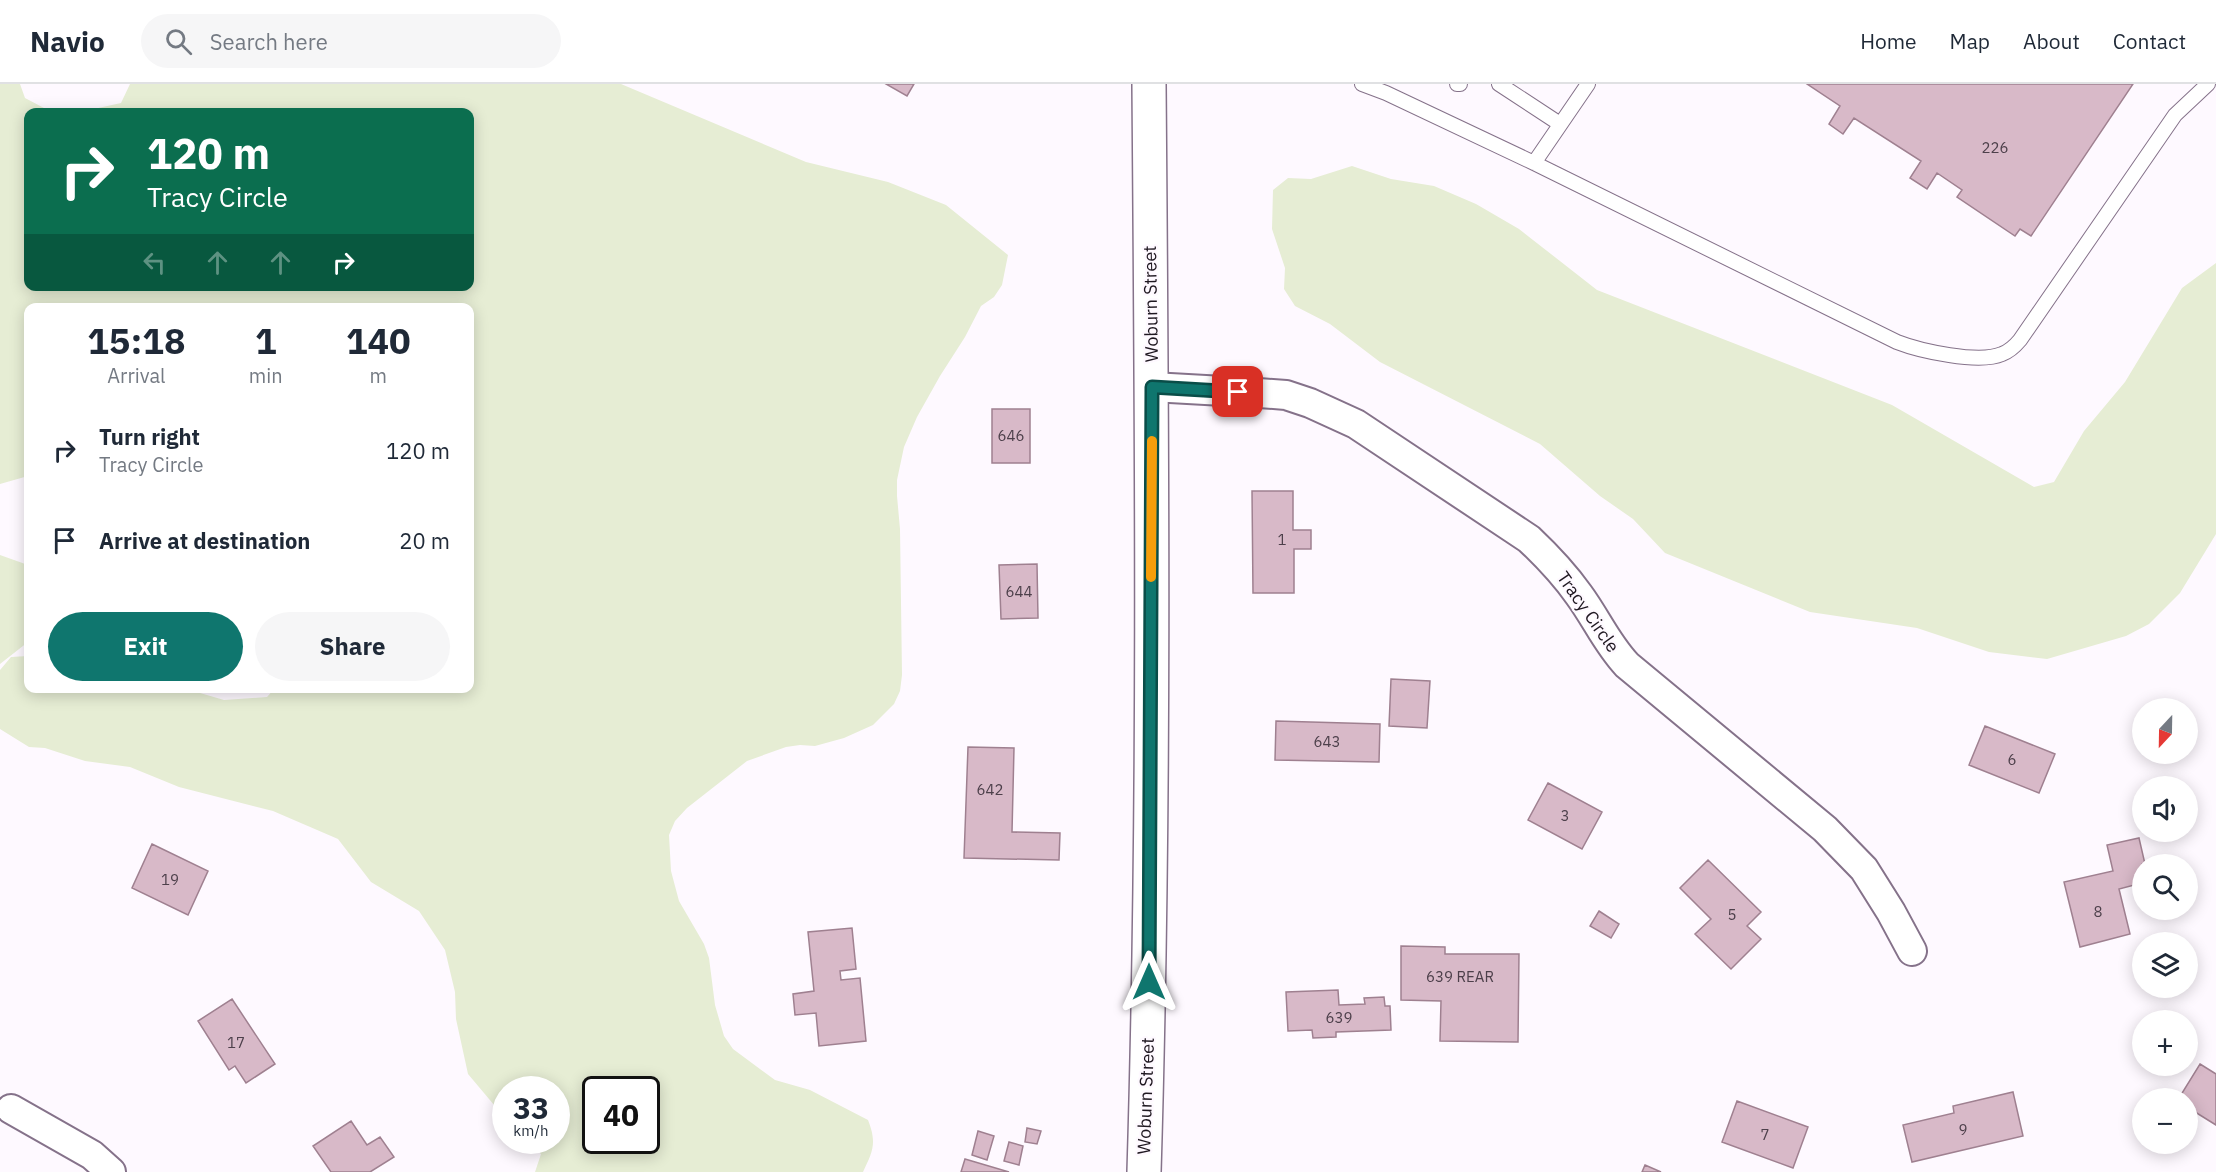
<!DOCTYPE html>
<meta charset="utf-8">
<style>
body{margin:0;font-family:"IBM Plex Sans",sans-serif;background:#f6f6f7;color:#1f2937;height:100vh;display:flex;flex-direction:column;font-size:22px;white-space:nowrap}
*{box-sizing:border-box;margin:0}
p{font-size:20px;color:#747a83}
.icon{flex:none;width:33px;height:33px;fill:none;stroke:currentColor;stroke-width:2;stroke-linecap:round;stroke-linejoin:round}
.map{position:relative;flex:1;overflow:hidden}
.panel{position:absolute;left:24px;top:219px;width:450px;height:390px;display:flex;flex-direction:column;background:#fff;border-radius:12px;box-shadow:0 3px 15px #0003}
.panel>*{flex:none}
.hud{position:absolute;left:24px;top:24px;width:450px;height:183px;border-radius:12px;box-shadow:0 3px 15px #0003;background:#0b6e4f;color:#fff;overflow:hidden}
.needle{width:39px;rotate:202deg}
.controls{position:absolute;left:2132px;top:614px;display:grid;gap:12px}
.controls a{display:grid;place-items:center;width:66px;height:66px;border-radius:50%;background:#fff;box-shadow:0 3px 15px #0003;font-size:30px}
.speed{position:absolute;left:492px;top:992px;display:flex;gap:12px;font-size:30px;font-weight:700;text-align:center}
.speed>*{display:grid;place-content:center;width:78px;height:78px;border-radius:50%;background:#fff;box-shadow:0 3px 15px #0003;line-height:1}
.speed small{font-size:15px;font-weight:400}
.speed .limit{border:3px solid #111;border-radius:9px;background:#fff;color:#111}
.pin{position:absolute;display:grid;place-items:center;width:51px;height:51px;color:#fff;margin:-26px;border-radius:12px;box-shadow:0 3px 9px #0006}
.me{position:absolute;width:66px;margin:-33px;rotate:0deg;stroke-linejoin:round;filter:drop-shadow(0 0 4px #0008)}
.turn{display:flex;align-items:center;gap:21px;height:126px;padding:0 24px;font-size:27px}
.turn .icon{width:78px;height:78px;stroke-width:2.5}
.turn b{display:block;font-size:42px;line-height:51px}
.lanes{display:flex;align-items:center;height:57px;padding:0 24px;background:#0003;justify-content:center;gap:30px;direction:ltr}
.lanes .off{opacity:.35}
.eta{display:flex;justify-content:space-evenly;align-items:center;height:102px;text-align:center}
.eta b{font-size:36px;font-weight:800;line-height:42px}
.action{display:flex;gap:12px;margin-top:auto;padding:12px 24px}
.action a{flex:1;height:69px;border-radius:36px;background:#0f766e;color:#fff;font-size:24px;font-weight:800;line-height:69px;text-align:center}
.action a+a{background:#f6f6f7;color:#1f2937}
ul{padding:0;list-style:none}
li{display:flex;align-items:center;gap:18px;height:90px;padding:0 24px}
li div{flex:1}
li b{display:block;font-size:22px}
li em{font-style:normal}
header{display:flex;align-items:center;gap:36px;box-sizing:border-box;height:84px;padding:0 30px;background:#fff;border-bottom:2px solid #e0e1e3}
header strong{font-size:28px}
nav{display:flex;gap:33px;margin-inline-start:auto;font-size:21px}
.search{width:420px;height:54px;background:#f6f6f7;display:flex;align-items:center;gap:15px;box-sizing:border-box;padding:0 21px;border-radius:33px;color:#747a83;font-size:22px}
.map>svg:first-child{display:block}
</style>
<header>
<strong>Navio</strong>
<div class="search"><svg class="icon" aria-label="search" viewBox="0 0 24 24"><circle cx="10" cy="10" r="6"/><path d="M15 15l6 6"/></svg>Search here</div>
<nav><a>Home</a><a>Map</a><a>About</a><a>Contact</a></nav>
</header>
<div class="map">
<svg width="2216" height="1088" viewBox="0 0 2216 1088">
<rect width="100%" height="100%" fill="#fef9ff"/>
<path fill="#e6edd4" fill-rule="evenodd" d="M 0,0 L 20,0 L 25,14 L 44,24 L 80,28 L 121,19 L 130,0 L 621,0 L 806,78 L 888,98 L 946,121 L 1008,171 L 1002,201 L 994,213 L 981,222 L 965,253 L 940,292 L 917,333 L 904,363 L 897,396 L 897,412 L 900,445 L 902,591 L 900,607 L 894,620 L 873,641 L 844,654 L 815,662 L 800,661 L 786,663 L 747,677 L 687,724 L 675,737 L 669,751 L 671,787 L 679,817 L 704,860 L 709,874 L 715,921 L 724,952 L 733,965 L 775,996 L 810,1006 L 868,1036 C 877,1059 873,1067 863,1088 L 535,1088 L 541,1070 L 527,1056 L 556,1056 L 556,1005 L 506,1005 L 505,1034 L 468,990 L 456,935 L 455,908 L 445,866 L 419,827 L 371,798 L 338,755 L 273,727 L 179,703 L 130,683 L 85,677 L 45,664 L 29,663 L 0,645 L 0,586 L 11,573 L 28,572 L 28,604 L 183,604 L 224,616 L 267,613 L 275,604 L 470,604 L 470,224 L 28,224 L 28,392 L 0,400 ZM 28,28 L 470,28 L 470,202 L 28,202 ZM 596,1005 L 646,1005 L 646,1056 L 596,1056 Z
M 1352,82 L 1391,95 L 1434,102 L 1476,120 L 1519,145 L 1597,206 L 1892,321 L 2034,403 L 2054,398 L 2084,347 L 2125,298 L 2182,204 L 2216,179 L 2216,450 L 2180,509 L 2149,540 L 2126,552 L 2047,575 L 1989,568 L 1917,544 L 1810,528 L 1665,469 L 1633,435 L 1600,412 L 1540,360 L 1380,278 L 1330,240 L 1295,222 L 1284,205 L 1285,184 L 1272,145 L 1273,106 L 1288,94 L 1311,95 Z
M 0,471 L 28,481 L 28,558 L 0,580 Z"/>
<path fill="#d8b9c8" stroke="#9f8090" stroke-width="1.5" d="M 886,0 L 914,0 L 907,12 Z
M 1807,0 L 2133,0 L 2031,152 L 2020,145 L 2015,152 L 1957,113 L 1962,106 L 1937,89 L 1927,105 L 1910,94 L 1921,77 L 1854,34 L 1843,50 L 1829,40 L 1840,22 Z
M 992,325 L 1030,325 L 1030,379 L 992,379 Z
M 1252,407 L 1293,407 L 1293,446 L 1311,446 L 1311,465 L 1294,465 L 1294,509 L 1253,509 Z
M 1037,480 L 1038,534 L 1001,535 L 999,481 Z
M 1391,595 L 1430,597 L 1427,644 L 1389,642 Z
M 1276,637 L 1380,640 L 1379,678 L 1275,676 Z
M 1985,642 L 2055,670 L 2039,709 L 1969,681 Z
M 968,663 L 1014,664 L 1012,748 L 1060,749 L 1059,776 L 964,774 Z
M 1548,699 L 1602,728 L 1582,765 L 1528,736 Z
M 2139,754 L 2145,780 L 2142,780 L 2142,799 L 2119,805 L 2130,850 L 2080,863 L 2064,798 L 2113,787 L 2107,761 Z
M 152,760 L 208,787 L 188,831 L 132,804 Z
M 1708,776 L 1761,828 L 1747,842 L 1761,855 L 1731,885 L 1695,850 L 1711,835 L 1680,804 Z
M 1599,827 L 1619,840 L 1611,854 L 1590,842 Z
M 852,844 L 856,885 L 840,887 L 841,896 L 860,894 L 866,957 L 819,962 L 816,929 L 795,931 L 793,910 L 814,907 L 808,848 Z
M 1401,862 L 1445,863 L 1445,870 L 1519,870 L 1518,958 L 1440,957 L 1441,917 L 1401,916 Z
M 1338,906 L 1339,921 L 1365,920 L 1364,914 L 1384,913 L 1385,922 L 1390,922 L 1391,946 L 1336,948 L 1336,953 L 1313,954 L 1312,946 L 1288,947 L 1286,908 Z
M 232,915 L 275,980 L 246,999 L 235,982 L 229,986 L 198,937 Z
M 2200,980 L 2216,990 L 2216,1041 L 2187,1023 L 2187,1014 L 2179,1014 Z
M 2013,1008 L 2023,1052 L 1912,1078 L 1903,1041 L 1954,1029 L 1953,1022 Z
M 1737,1017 L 1808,1043 L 1793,1084 L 1722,1058 Z
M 351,1037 L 367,1061 L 380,1053 L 394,1073 L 370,1088 L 331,1088 L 313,1062 Z
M 1027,1044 L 1041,1047 L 1037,1060 L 1025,1058 Z
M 978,1047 L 994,1052 L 987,1076 L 972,1071 Z
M 1009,1058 L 1023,1062 L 1019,1081 L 1004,1077 Z
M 965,1075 L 1009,1088 L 961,1088 Z
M 1645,1081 L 1661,1088 L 1642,1088 Z"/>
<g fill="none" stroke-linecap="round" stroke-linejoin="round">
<defs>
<path id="lane" d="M 1362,0 L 1386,9 L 1534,79 L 1897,258 C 1920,267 1979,280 2002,270 C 2010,267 2015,262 2020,256 L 2175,31 L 2208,0
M 1457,0 L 1460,0
M 1499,0 L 1560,40
M 1534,79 L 1588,0"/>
<path id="street" d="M 1152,303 L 1259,309 L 1286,311 L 1310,319 L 1356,340 L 1529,455 C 1547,472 1564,490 1579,511 C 1596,534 1607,560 1627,581 L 1825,745 L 1864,785 L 1891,828 L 1912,867
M 11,1025 L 92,1071 L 111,1088"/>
<path id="secondary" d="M 1144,1088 C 1155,726 1152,363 1149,0"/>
</defs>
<use href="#lane" stroke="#85728a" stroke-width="16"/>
<use href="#street" stroke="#85728a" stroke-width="32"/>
<use href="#secondary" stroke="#85728a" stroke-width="36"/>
<use href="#lane" stroke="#fff" stroke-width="14"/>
<use href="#street" stroke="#fff" stroke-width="28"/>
<use href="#secondary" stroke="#fff" stroke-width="33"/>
</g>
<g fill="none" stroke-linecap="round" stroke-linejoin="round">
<defs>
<path id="route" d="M 1149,898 L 1152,303 L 1238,308"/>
</defs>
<use href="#route" stroke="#0a4d48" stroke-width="15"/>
<use href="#route" stroke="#0f766e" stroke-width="10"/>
<path stroke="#f59e0b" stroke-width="10" d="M 1151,493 L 1152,357"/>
</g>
<g text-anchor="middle" stroke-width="4.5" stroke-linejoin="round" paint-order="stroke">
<g font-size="15" fill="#4d404b">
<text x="1995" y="69">226</text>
<text x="1011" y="357">646</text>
<text x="1282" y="461">1</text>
<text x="1019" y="513">644</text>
<text x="1327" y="663">643</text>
<text x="2012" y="681">6</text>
<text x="990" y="711">642</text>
<text x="1565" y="737">3</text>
<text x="170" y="801">19</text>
<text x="2098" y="833">8</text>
<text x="1732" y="836">5</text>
<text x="1460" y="898">639 REAR</text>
<text x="1339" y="939">639</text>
<text x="236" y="964">17</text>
<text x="1963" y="1051">9</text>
<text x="1765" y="1056">7</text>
</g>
<g font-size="18" fill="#1f1821" stroke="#fef9ff">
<text transform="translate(1151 220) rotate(-91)" y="6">Woburn Street</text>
<text transform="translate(1588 528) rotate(55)" y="6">Tracy Circle</text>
<text transform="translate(1146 1012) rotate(-88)" y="6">Woburn Street</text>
</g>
</g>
</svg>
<div class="controls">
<a><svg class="needle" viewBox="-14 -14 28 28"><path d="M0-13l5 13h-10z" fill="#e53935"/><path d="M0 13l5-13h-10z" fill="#747a83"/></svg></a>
<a><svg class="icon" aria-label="sound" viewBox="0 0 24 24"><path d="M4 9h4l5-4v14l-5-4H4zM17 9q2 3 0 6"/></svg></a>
<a><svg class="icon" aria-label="search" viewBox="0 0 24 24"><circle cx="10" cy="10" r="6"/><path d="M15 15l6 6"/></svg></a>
<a><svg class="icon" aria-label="layers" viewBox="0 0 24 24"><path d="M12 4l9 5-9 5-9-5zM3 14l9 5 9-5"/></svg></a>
<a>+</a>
<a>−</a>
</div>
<div class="speed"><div>33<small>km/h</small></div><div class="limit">40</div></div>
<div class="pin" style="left:1238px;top:308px;background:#d93025"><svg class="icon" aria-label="arrive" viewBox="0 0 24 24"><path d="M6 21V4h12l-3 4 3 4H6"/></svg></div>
<svg class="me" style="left:1149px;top:898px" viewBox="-20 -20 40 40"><path d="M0-17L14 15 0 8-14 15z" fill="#0f766e" stroke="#fff" stroke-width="4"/></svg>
<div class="hud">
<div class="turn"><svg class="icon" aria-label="right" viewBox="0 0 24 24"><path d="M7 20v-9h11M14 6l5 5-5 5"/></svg><div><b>120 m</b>Tracy Circle</div></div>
<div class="lanes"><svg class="icon off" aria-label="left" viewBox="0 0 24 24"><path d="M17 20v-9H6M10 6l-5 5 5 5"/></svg><svg class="icon off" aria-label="ahead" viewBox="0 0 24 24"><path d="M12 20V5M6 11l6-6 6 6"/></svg><svg class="icon off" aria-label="ahead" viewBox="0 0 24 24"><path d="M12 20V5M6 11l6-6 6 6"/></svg><svg class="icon" aria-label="right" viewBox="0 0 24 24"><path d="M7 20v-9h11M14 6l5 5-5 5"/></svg></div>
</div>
<section class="panel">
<div class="eta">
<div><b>15:18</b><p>Arrival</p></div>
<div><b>1</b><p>min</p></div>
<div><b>140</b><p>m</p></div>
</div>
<ul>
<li><svg class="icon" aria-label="right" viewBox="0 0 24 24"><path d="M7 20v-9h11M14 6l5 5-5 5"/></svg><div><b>Turn right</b><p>Tracy Circle</p></div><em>120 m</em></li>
<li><svg class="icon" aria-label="arrive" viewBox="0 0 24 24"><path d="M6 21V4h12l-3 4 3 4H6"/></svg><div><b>Arrive at destination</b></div><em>20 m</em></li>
</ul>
<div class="action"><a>Exit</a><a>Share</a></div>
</section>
</div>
